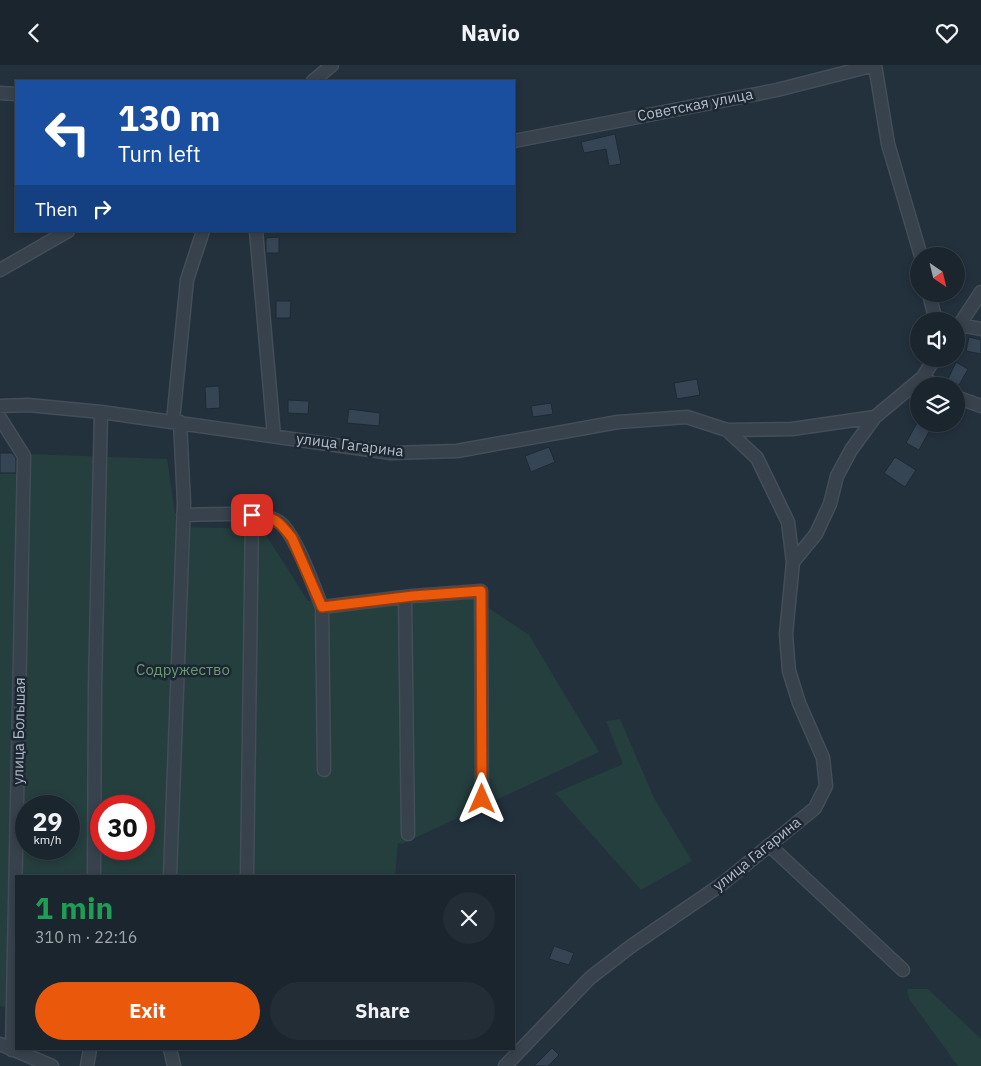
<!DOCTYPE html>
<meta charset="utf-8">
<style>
body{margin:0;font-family:"IBM Plex Sans",sans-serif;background:#232d36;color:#f1f3f6;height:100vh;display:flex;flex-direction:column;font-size:19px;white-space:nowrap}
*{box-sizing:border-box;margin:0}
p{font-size:16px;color:#9fa5aa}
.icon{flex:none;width:28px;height:28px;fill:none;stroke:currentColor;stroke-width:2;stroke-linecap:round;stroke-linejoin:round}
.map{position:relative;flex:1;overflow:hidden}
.drawer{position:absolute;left:15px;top:810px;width:500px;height:175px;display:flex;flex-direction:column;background:#1a252e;border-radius:0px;box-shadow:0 2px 8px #0003,0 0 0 1px #38424a}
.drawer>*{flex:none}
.guide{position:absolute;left:15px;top:15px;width:500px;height:152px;border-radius:0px;box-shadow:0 2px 8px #0003,0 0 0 1px #38424a;background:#1a4fa0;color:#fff;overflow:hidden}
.needle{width:32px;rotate:145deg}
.controls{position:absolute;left:910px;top:182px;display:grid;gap:10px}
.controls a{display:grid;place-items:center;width:55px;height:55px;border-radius:50%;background:#1a252e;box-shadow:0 2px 8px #0003,0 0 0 1px #38424a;font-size:25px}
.speed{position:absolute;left:15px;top:730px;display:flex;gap:10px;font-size:25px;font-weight:700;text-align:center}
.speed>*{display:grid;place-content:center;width:65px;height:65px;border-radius:50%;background:#1a252e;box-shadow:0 2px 8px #0003,0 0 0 1px #38424a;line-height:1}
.speed small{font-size:12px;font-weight:400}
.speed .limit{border:8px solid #d22;background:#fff;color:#111}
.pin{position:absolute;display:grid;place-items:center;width:42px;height:42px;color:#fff;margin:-21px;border-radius:10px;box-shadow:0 2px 8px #0006}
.me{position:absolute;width:55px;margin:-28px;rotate:0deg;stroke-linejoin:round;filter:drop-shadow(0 0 4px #0008)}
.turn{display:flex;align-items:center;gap:18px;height:105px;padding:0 20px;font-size:22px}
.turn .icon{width:65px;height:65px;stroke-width:2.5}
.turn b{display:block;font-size:35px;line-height:42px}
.then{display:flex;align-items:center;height:48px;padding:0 20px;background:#0003;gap:10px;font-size:19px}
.round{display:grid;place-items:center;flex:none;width:52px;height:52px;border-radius:26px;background:#232d36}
.headline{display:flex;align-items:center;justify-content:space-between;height:85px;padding:0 20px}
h1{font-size:30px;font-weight:800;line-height:38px;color:#1e9e55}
.button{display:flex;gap:10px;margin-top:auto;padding:10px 20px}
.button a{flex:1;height:58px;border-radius:30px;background:#ea580c;color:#fff;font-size:20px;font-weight:800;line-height:58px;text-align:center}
.button a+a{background:#232d36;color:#f1f3f6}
header{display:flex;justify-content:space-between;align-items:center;height:65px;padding:0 20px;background:#1a252e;font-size:22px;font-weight:800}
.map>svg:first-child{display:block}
</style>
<header><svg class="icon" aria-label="back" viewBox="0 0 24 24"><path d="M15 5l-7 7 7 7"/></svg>Navio<svg class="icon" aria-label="heart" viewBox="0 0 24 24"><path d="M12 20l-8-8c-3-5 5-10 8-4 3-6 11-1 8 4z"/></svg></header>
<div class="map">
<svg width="981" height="1001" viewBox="0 0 981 1001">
<rect width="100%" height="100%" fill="#23313d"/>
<path fill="#253e3e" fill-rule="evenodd" d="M 0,388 L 167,394 L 177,462 L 262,464 L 308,536 L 455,520 L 529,570 L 599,687 L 402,779 L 398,778 L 395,811 L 16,811 L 16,944 L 0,941 ZM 26,741 L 69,741 L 69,784 L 26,784 ZM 101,741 L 144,741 L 144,784 L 101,784 Z
M 620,654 L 654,733 L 692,796 L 641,825 L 555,728 L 623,699 L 606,656 Z
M 907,924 L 928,924 L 979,972 L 981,974 L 981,1001 L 958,1001 L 909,934 Z"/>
<path fill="#354554" stroke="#1e2934" d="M 615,69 L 621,99 L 609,101 L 606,84 L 584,88 L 581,77 Z
M 279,172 L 279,188 L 266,188 L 266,173 Z
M 276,236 L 291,236 L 290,253 L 276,253 Z
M 969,272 L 981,275 L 981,289 L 966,286 Z
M 956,297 L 968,304 L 959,320 L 948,314 Z
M 697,314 L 700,330 L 677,334 L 674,318 Z
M 219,321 L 220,343 L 206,344 L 205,322 Z
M 288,335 L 309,336 L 308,349 L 288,348 Z
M 551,338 L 553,349 L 533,352 L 531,341 Z
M 349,344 L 380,348 L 379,361 L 347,358 Z
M 918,356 L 919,359 L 931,363 L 919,385 L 906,378 Z
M 549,382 L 555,397 L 531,407 L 525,391 Z
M 0,388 L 12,388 L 16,393 L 16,408 L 0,408 Z
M 895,392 L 916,405 L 905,422 L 884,408 Z
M 554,881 L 574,888 L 569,900 L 549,894 Z
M 552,983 L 559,990 L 548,1001 L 534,1001 Z"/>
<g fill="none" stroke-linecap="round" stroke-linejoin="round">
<defs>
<path id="street" d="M 875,0 L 888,79 L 921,191
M 313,16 L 332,0
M 0,28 L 16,29
M 514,76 L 777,25 L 875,0
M 256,166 L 274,371
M 0,205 L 68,166
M 929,229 L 936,256
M 960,260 L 981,264
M 956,265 L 981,227
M 923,312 L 936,321
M 956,332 L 981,341
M 0,341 L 28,340 L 101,347 L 391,388 L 457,386 L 618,357 L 687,352 L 727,365 L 757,393 L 788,457 L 793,497 L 786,569 L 789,606 L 799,638 L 823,693 L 826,721 L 815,743 L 722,819 L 630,882 L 590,913 L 505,1001
M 0,353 L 24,391 L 12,985
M 173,356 L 187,215 L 203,166
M 727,365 L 792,364 L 875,352 L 923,312 L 934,294
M 183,450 C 205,450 262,445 279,457 C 295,467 314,523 322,542 L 413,531 L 481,526 L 482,735
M 793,497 L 816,469 L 830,439 L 837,411 L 851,385 L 875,352
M 405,532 L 408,769
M 322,542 L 324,705
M 769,780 L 903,905
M 94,811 L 95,623 L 101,347
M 170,811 L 184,438 L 180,357
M 247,811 L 252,450
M 0,979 L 52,1001
M 170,984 L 174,1001
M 87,1001 L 90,984"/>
</defs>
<use href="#street" stroke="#434e59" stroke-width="15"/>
<use href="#street" stroke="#37424d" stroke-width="12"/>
</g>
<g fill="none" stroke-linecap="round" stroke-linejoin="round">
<defs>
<path id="route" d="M 252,450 C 274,451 279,456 292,473 L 322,542 L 413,531 L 481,526 L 482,734"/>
</defs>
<use href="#route" stroke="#983908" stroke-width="12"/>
<use href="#route" stroke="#ea580c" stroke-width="9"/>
</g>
<g text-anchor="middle" stroke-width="5" stroke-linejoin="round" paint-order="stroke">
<g font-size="15" fill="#b3bdc9" stroke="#1c2732">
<text transform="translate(695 40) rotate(-11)" y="5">Советская улица</text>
<text transform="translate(350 380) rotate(7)" y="5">улица Гагарина</text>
<text transform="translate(19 666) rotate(-89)" y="5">улица Большая</text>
<text transform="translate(757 789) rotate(-39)" y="5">улица Гагарина</text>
</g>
<g font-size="15" fill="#699a70" stroke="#1c2732">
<text x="183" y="610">Содружество</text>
</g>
</g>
</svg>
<div class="controls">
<a><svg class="needle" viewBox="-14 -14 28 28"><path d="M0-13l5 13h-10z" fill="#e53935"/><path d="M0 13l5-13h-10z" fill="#9fa5aa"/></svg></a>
<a><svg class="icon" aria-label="sound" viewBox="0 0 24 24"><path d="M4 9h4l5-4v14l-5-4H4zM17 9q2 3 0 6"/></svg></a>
<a><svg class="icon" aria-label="layers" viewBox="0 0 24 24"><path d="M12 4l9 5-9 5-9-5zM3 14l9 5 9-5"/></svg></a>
</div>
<div class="speed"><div>29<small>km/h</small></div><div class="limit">30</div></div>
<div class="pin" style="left:252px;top:450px;background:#d93025"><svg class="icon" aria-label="arrive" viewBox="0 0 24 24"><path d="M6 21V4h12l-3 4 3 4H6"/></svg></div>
<svg class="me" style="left:482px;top:734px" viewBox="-20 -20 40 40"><path d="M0-17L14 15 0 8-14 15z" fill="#ea580c" stroke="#fff" stroke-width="4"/></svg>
<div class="guide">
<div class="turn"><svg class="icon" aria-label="left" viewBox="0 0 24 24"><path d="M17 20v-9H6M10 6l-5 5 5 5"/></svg><div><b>130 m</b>Turn left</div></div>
<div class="then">Then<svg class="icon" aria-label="right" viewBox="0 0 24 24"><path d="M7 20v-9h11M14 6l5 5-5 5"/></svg></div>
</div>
<section class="drawer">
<div class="headline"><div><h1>1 min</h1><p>310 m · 22:16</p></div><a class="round"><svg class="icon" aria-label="close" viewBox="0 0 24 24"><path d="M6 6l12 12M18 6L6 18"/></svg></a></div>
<div class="button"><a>Exit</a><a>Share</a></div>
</section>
</div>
